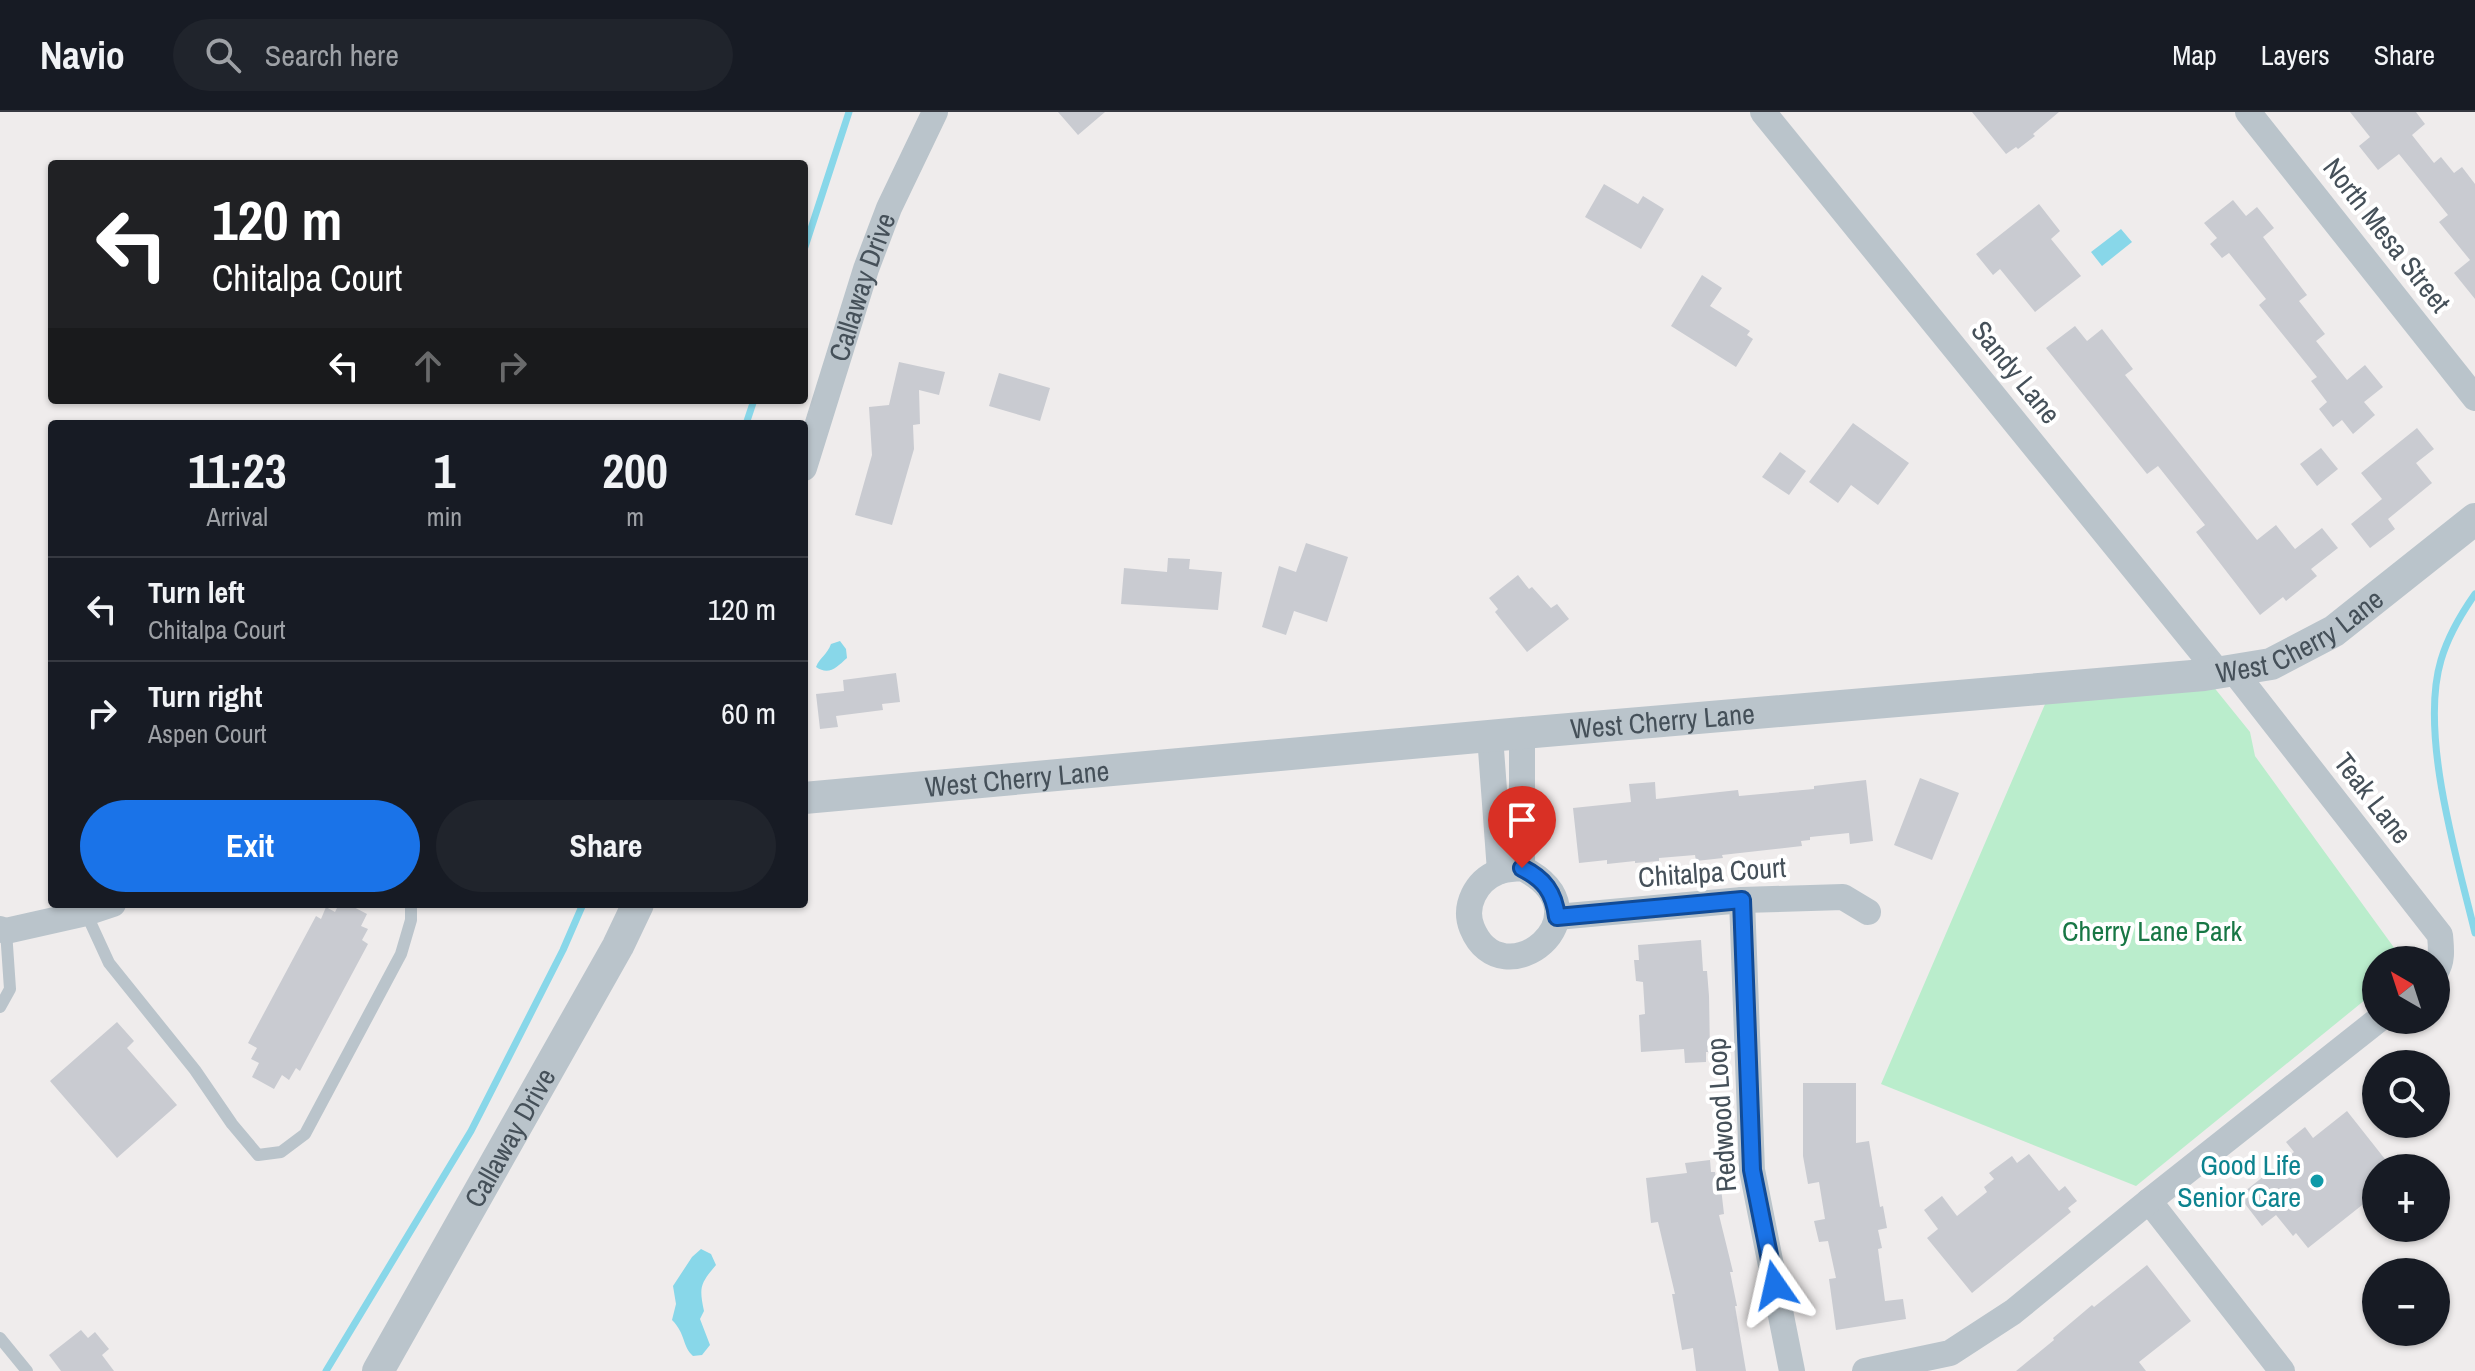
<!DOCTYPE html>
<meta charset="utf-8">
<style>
body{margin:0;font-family:"Archivo Narrow",sans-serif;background:#20242c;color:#f1f3f6;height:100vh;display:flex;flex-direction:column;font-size:30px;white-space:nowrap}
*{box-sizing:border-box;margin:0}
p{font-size:26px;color:#9ea1a6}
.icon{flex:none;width:44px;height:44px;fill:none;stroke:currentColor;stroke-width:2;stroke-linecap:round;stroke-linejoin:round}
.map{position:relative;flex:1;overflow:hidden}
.drawer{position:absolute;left:48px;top:308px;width:760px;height:488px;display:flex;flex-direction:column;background:#171b24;border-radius:8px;box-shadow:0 2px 6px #0004}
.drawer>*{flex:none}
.guide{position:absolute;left:48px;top:48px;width:760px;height:244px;border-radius:8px;box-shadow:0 2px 6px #0004;background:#202124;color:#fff;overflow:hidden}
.needle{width:52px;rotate:321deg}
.controls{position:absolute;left:2362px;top:834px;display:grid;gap:16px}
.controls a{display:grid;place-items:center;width:88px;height:88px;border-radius:50%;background:#171b24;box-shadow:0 2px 6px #0004;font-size:40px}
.pin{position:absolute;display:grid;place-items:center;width:68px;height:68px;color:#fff;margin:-82px -34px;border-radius:50% 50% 50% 0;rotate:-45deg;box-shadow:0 0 8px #0007}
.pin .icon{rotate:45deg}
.me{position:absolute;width:88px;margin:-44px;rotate:349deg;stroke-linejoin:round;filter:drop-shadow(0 0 6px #0008)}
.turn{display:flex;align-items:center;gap:28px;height:168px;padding:0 32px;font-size:36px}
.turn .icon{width:104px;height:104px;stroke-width:2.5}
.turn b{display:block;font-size:56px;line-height:68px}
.lanes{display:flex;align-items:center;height:76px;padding:0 32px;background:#0003;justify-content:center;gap:40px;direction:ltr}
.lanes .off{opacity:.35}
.eta{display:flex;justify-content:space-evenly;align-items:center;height:136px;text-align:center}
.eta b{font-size:48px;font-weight:700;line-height:56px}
.action{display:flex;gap:16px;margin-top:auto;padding:16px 32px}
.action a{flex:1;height:92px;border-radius:48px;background:#1a73e8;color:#fff;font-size:32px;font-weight:700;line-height:92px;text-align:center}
.action a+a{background:#20242c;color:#f1f3f6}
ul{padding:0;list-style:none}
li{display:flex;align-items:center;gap:24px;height:104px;padding:0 32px;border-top:2px solid #363941}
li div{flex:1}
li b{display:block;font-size:30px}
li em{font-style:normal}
header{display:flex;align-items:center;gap:48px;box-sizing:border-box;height:112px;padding:0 40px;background:#171b24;border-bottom:2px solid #363941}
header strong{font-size:38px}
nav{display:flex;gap:44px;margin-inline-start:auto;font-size:28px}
.search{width:560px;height:72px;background:#20242c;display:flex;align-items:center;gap:20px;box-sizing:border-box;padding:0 28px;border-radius:44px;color:#9ea1a6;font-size:30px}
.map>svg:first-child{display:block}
</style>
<header>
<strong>Navio</strong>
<div class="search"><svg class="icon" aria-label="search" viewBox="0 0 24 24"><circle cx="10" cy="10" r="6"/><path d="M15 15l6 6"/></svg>Search here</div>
<nav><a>Map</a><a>Layers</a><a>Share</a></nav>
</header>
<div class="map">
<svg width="2475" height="1259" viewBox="0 0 2475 1259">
<rect width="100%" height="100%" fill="#efecec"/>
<path fill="#baedcc" d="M 2204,563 L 2250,620 L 2255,644 L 2403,848 L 2376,848 L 2376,879 L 2136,1074 L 1881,972 L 2052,576 Z"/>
<path fill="#88d7e9" d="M 2121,117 L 2132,130 L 2102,154 L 2091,140 Z
M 840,529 L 846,537 L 847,546 C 837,555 829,564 816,555 C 820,545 827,543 831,532 Z
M 701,1137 L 711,1142 L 716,1153 C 700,1172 699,1175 704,1199 L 700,1207 L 710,1233 L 702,1243 L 693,1244 C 682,1234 686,1222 672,1208 L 676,1192 L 673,1174 L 692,1145 Z"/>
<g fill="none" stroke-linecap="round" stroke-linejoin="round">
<path stroke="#88d7e9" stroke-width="7" d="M 804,138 L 849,0
M 746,312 L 754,288
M 2475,482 C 2461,502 2448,524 2441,548 C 2419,622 2457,746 2475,821
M 326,1259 L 471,1019 L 563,838 L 583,792"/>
</g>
<path fill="#c9cbd1" d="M 1058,0 L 1105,0 L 1078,23 Z
M 1972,0 L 2059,0 L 2033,22 L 2035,24 L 2018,37 L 2016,35 L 2006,42 Z
M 2350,0 L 2416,0 L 2425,12 L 2412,23 L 2434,51 L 2441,45 L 2454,61 L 2462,55 L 2475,72 L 2475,187 L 2454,161 L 2470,148 L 2439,110 L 2448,103 L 2399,42 L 2378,58 L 2359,34 L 2370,25 Z
M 1604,72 L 1638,92 L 1643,84 L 1664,97 L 1641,137 L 1585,105 Z
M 2233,88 L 2246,104 L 2257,95 L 2274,116 L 2263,125 L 2307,183 L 2299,189 L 2325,222 L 2316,229 L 2347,268 L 2365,253 L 2383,275 L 2364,290 L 2375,303 L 2353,322 L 2342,308 L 2333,315 L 2319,297 L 2327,290 L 2311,269 L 2317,265 L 2259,193 L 2266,187 L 2229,141 L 2222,146 L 2210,132 L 2217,126 L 2204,111 Z
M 2039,92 L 2060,119 L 2051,127 L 2081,164 L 2035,200 L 2000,157 L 1993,163 L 1976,142 Z
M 1702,163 L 1722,176 L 1710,194 L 1750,219 L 1747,223 L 1753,227 L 1736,255 L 1671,214 Z
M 2075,214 L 2087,229 L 2102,217 L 2133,257 L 2125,263 L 2257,428 L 2276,413 L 2295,437 L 2322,416 L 2338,436 L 2311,457 L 2317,464 L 2286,489 L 2283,485 L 2260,503 L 2196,420 L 2205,413 L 2158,354 L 2147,362 L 2046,236 Z
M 899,250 L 945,260 L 939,283 L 919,278 L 920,312 L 913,313 L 914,337 L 892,413 L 855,403 L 872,343 L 869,295 L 889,293 Z
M 999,261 L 1050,276 L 1040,309 L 989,294 Z
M 1853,311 L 1909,351 L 1878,393 L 1851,373 L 1838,391 L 1809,370 Z
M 2417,316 L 2434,337 L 2416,351 L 2432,371 L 2388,407 L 2395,417 L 2370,436 L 2351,412 L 2382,387 L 2361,361 Z
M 2321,336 L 2338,357 L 2317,374 L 2300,352 Z
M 1780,340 L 1806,359 L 1789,383 L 1762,365 Z
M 1306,431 L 1348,445 L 1327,510 L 1294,499 L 1286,523 L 1262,515 L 1279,454 L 1296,460 Z
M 1168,446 L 1190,447 L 1189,457 L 1222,460 L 1218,498 L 1121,492 L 1124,456 L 1167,460 Z
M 1518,463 L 1529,477 L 1532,475 L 1551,496 L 1557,492 L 1569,507 L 1527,540 L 1495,500 L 1498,497 L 1489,486 Z
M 896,561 L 900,590 L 882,592 L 883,598 L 836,604 L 838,615 L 820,617 L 816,582 L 844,579 L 843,568 Z
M 1920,666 L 1959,681 L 1932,748 L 1894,733 Z
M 1866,668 L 1873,729 L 1850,732 L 1849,721 L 1810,725 L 1810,728 L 1801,729 L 1802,734 L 1722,743 L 1723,746 L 1696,749 L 1695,743 L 1659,746 L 1659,749 L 1635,751 L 1635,749 L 1607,752 L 1607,748 L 1579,751 L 1573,696 L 1631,690 L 1629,672 L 1655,670 L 1656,687 L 1738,678 L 1739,684 L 1814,677 L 1814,674 Z
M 339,792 L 348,792 L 367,802 L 361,814 L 368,817 L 362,828 L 368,832 L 300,959 L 296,956 L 289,968 L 282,963 L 274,977 L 252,965 L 259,951 L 251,947 L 257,936 L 248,931 L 316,804 L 321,807 L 326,795 L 335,800 Z
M 1701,828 L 1703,859 L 1707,859 L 1709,884 L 1710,940 L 1706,940 L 1706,950 L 1685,951 L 1684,937 L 1641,940 L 1639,903 L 1645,902 L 1643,870 L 1636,869 L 1634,848 L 1639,848 L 1638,833 Z
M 117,910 L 134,929 L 127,936 L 177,993 L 117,1046 L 50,969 Z
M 1803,971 L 1856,971 L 1856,1031 L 1869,1029 L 1880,1095 L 1883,1094 L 1887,1116 L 1878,1118 L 1882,1136 L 1878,1137 L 1885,1189 L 1903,1187 L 1906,1207 L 1836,1218 L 1829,1167 L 1836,1166 L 1828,1129 L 1819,1130 L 1814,1109 L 1825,1107 L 1819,1070 L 1808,1072 L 1803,1044 Z
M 2347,999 L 2392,1056 L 2376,1056 L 2376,1082 L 2308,1136 L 2296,1121 L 2293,1124 L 2276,1103 L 2262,1114 L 2239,1084 L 2294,1040 L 2286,1030 L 2305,1015 L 2313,1026 Z
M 2029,1042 L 2059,1079 L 2065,1074 L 2077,1089 L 2068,1096 L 2071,1100 L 1972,1181 L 1927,1126 L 1938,1117 L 1924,1098 L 1942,1084 L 1957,1104 L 1987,1080 L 1984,1075 L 1994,1067 L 1989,1061 L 2012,1044 L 2017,1051 Z
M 1710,1048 L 1711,1060 L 1715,1060 L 1717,1076 L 1721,1076 L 1724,1102 L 1719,1103 L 1733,1160 L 1730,1160 L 1737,1194 L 1735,1194 L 1746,1259 L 1696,1259 L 1693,1236 L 1682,1238 L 1672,1182 L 1675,1182 L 1658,1110 L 1651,1111 L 1646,1066 L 1687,1061 L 1685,1051 Z
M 2147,1153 L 2191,1209 L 2139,1250 L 2146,1259 L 2016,1259 L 2054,1228 L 2053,1226 L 2092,1193 L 2094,1195 Z
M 81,1218 L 88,1226 L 95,1220 L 109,1237 L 102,1243 L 114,1259 L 61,1259 L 49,1243 Z"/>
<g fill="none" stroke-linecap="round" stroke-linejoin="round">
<path stroke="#bac4cb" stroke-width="12" d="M 86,801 L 109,851 L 195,958 L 232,1012 L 258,1043 L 281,1040 L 305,1022 L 401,842 L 411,808 L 411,792
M 0,895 L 10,877 L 6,819
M 0,1226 L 27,1259"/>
<g stroke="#bac4cb" stroke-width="26">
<path d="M 1763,0 L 2218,560"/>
<path d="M 2248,0 L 2475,286"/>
<path id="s1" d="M 804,356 L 866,157 L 889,96 L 935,0"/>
<path d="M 2233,558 L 2440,823 C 2441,835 2443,849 2436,859"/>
<path d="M 1522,621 L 1522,756"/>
<path d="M 1490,624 L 1500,759"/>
<path d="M 1522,756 C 1613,802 1502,890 1472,816 C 1463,794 1476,769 1498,760 C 1505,757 1514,757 1522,756 Z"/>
<path d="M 1742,788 L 1752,1058 L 1792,1259"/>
<path d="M 1557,805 L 1742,788 L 1843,785 L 1868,800"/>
<path d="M 0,817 L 6,819 L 86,801 L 113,792"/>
<path d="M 2149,1089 L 2282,1259"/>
<path d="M 1865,1259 L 1950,1241 L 2013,1200 L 2149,1089 L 2378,908"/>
</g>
<g stroke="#bac4cb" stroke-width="32">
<path id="s2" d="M 804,686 L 1522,621 L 2204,563 L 2271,552 L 2334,519 L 2475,407"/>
<path id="s3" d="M 378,1259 L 618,834 L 638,792"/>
</g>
</g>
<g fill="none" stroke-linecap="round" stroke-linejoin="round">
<defs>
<path id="route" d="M 1522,756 C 1544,767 1554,780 1557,805 L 1742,788 L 1752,1058 L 1775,1173"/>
</defs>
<use href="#route" stroke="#114b97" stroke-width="20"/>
<use href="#route" stroke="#1a73e8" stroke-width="14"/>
</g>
<circle fill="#0f9aa8" stroke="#fff" stroke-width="3" cx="2317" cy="1069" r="8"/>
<g text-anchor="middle" stroke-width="8" stroke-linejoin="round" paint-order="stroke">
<g font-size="28" fill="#455059" stroke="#fff">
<text transform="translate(2387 123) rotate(52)" y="10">North Mesa Street</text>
<text dy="10" stroke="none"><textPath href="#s1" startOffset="190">Callaway Drive</textPath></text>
<text transform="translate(2016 260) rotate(51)" y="10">Sandy Lane</text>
<text dy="10" stroke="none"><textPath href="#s2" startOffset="1510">West Cherry Lane</textPath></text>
<text dy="10" stroke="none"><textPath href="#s2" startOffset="862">West Cherry Lane</textPath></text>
<text dy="10" stroke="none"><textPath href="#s2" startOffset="214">West Cherry Lane</textPath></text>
<text transform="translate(2373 686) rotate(52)" y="10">Teak Lane</text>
<text transform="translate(1712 760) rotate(-4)" y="10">Chitalpa Court</text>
<text transform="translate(1721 1003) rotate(-94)" y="10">Redwood Loop</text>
<text dy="10" stroke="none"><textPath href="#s3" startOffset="268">Callaway Drive</textPath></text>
</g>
<g font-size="28" fill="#187745" stroke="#fff">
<text x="2152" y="829">Cherry Lane Park</text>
</g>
<g font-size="28" fill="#0d838f" stroke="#fff" text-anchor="end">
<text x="2301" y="1063">Good Life<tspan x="2301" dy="32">Senior Care</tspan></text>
</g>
</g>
</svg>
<div class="controls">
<a><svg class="needle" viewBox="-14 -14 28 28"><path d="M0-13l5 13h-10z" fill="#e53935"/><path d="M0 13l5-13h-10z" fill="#9ea1a6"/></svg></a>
<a><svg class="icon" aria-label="search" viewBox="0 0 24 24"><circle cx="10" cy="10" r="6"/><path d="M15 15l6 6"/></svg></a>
<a>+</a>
<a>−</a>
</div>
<div class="pin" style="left:1522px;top:756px;background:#d93025"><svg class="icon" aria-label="arrive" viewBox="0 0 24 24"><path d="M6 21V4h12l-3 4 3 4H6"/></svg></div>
<svg class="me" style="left:1775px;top:1173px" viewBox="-20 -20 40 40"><path d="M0-17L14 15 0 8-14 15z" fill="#1a73e8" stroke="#fff" stroke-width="4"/></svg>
<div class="guide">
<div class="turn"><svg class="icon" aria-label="left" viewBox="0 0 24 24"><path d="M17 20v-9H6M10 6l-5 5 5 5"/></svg><div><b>120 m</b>Chitalpa Court</div></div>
<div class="lanes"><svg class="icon" aria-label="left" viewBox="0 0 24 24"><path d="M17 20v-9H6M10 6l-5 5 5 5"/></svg><svg class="icon off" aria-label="ahead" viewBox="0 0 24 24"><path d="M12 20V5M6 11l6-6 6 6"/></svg><svg class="icon off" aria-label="right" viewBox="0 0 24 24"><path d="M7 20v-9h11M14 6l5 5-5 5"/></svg></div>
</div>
<section class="drawer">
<div class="eta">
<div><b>11:23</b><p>Arrival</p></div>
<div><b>1</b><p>min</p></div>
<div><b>200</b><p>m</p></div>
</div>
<ul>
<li><svg class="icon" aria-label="left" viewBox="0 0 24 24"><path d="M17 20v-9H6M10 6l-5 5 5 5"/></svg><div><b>Turn left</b><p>Chitalpa Court</p></div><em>120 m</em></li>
<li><svg class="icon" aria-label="right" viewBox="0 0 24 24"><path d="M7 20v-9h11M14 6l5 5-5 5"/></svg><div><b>Turn right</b><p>Aspen Court</p></div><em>60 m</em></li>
</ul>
<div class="action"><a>Exit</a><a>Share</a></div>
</section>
</div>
